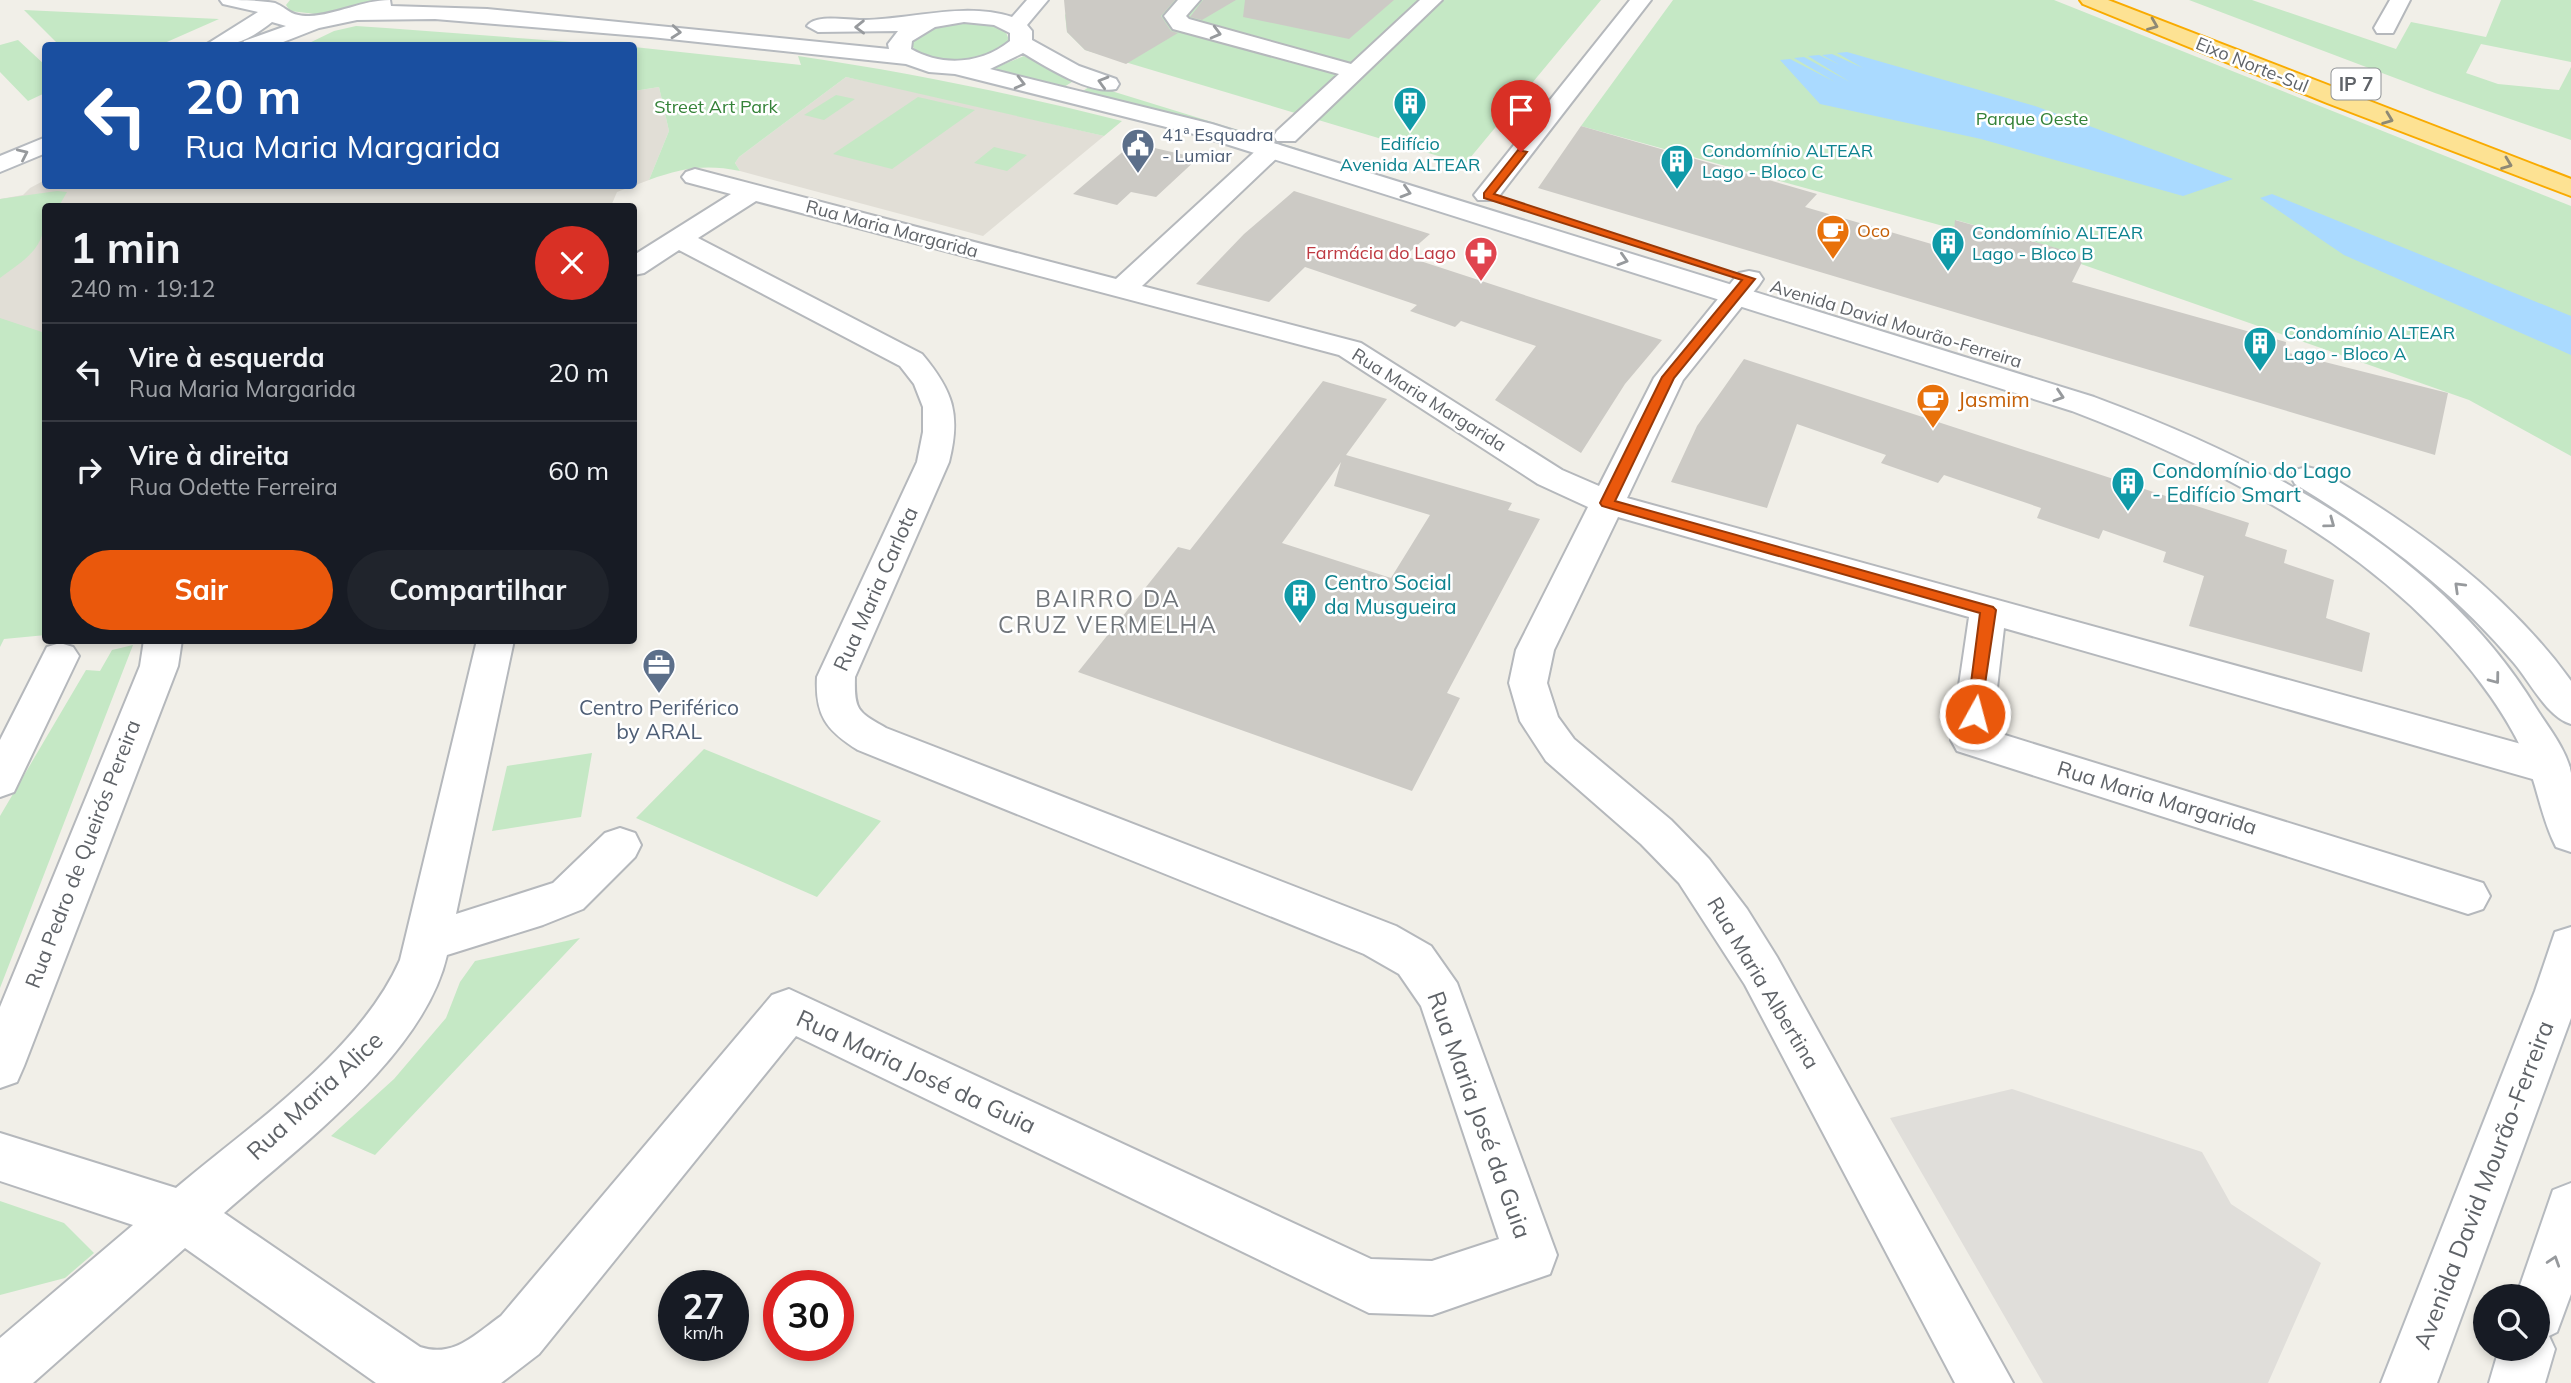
<!DOCTYPE html>
<html lang="pt">
<meta charset="utf-8">
<style>
body{margin:0;font-family:Mulish,sans-serif;background:#20242c;color:#f1f3f6;height:100vh;display:flex;flex-direction:column;font-size:26px;white-space:nowrap}
*{box-sizing:border-box;margin:0}
p{font-size:23px;color:#9ea1a6}
.icon{flex:none;width:38px;height:38px;fill:none;stroke:currentColor;stroke-width:2;stroke-linecap:round;stroke-linejoin:round}
.map{position:relative;flex:1;overflow:hidden}
.sheet{position:absolute;left:42px;top:203px;width:595px;height:441px;display:flex;flex-direction:column;background:#171b24;border-radius:7px;box-shadow:0 4px 10px #0003}
.sheet>*{flex:none}
.banner{position:absolute;left:42px;top:42px;width:595px;height:147px;border-radius:7px;box-shadow:0 4px 10px #0003;background:#1a4fa0;color:#fff;overflow:hidden}
.controls{position:absolute;left:2473px;top:1284px;display:grid;gap:14px}
.controls a{display:grid;place-items:center;width:77px;height:77px;border-radius:50%;background:#171b24;box-shadow:0 4px 10px #0003;font-size:35px}
.speed{position:absolute;left:658px;top:1270px;display:flex;gap:14px;font-size:35px;font-weight:700;text-align:center}
.speed>*{display:grid;place-content:center;width:91px;height:91px;border-radius:50%;background:#171b24;box-shadow:0 4px 10px #0003;line-height:1}
.speed small{font-size:18px;font-weight:400}
.speed .limit{border:10px solid #d22;background:#fff;color:#111}
.pin{position:absolute;display:grid;place-items:center;width:60px;height:60px;color:#fff;margin:-72px -30px;border-radius:50% 50% 50% 0;rotate:-45deg;box-shadow:0 0 7px #0007}
.pin .icon{rotate:45deg}
.me{position:absolute;width:77px;margin:-38px;rotate:7deg;stroke-linejoin:round;filter:drop-shadow(0 0 5px #0008)}
.turn{display:flex;align-items:center;gap:24px;height:147px;padding:0 28px;font-size:32px}
.turn .icon{width:91px;height:91px;stroke-width:2.5}
.turn b{display:block;font-size:49px;line-height:60px}
.round{display:grid;place-items:center;flex:none;width:74px;height:74px;border-radius:37px;background:#20242c}
.head{display:flex;align-items:center;justify-content:space-between;height:119px;padding:0 28px}
h1{font-size:42px;font-weight:700;line-height:52px}
.primary-button{display:flex;gap:14px;margin-top:auto;padding:14px 28px}
.primary-button a{flex:1;height:80px;border-radius:42px;background:#ea580c;color:#fff;font-size:28px;font-weight:700;line-height:80px;text-align:center}
.primary-button a+a{background:#20242c;color:#f1f3f6}
ul{padding:0;list-style:none}
li{display:flex;align-items:center;gap:21px;height:98px;padding:0 28px;border-top:2px solid #363941}
li div{flex:1}
li b{display:block;font-size:26px}
li em{font-style:normal}
.map>svg:first-child{display:block}
</style>
<div class="map">
<svg width="2571" height="1383" viewBox="0 0 2571 1383">
<rect width="100%" height="100%" fill="#f1efe8"/>
<path fill="#e0deda" d="M 2012,1089 L 2202,1152 L 2231,1204 L 2321,1263 L 2268,1383 L 2043,1383 L 1890,1118 Z"/>
<path fill="#e1ded6" d="M 846,77 L 909,90 L 1104,136 L 983,236 L 740,171 L 735,163 L 739,157 Z
M 659,87 L 669,131 L 649,180 L 617,192 L 611,206 L 46,206 L 45,394 L 0,387 L 0,199 L 23,195 L 30,188 L 45,180 L 46,186 L 634,186 L 634,91 Z"/>
<path fill="#c5e8c5" d="M 290,0 L 374,0 L 324,15 L 290,11 L 286,5 Z
M 1077,0 L 1601,0 L 1465,164 L 1085,50 L 1067,32 L 1065,15 Z
M 1673,0 L 2054,0 L 2571,206 L 2571,456 L 2469,400 L 2081,264 L 2084,256 L 1956,220 L 1954,229 L 1581,126 Z
M 2189,0 L 2252,0 L 2396,49 L 2411,22 L 2486,37 L 2501,0 L 2571,0 L 2571,62 L 2481,44 L 2466,73 L 2498,84 L 2559,90 L 2571,67 L 2571,140 L 2435,93 Z
M 24,10 L 219,19 L 160,45 L 60,46 Z
M 962,21 L 998,25 L 1005,30 L 1009,40 C 993,64 930,71 912,46 L 913,40 L 936,25 Z
M 356,26 L 386,28 L 611,45 L 305,45 L 334,31 Z
M 18,40 L 45,65 L 45,93 L 28,101 L 0,72 L 0,45 Z
M 634,47 L 801,65 L 798,56 C 907,72 1015,94 1122,121 L 1104,136 L 846,77 L 739,157 L 735,163 L 740,171 C 705,164 682,168 649,180 L 669,131 L 659,87 L 634,91 Z
M 1024,56 L 1075,80 L 1064,87 L 989,70 Z
M 1092,85 L 1309,152 L 1083,91 Z
M 836,95 L 855,99 L 824,120 L 804,115 Z
M 918,97 L 975,110 L 892,169 L 833,154 Z
M 994,147 L 1027,155 L 1007,171 L 974,163 Z
M 57,191 L 67,192 L 59,206 L 46,206 C 46,248 31,255 0,278 L 0,199 Z
M 0,318 L 45,333 L 46,635 L 4,639 L 0,647 Z
M 133,645 L 0,988 L 0,816 L 86,670 L 100,671 L 112,650 Z
M 704,749 L 881,821 L 817,897 L 636,818 Z
M 592,753 L 581,817 L 492,831 L 507,766 Z
M 580,938 L 375,1155 L 331,1136 L 394,1079 L 446,1018 L 460,982 L 475,961 Z
M 0,1201 L 64,1223 L 94,1253 L 65,1278 L 0,1295 Z"/>
<path fill="#aadaff" d="M 1847,52 L 2035,106 L 2233,179 L 2183,196 L 1981,139 L 1820,104 L 1780,60 L 1790,59 L 1835,82 L 1794,58 L 1804,57 L 1850,82 L 1808,56 L 1819,55 L 1840,65 L 1822,55 L 1832,54 L 1863,68 L 1837,53 Z
M 2272,194 L 2571,316 L 2571,355 L 2344,255 L 2260,198 Z"/>
<path fill="#cccac5" fill-rule="evenodd" d="M 1064,0 L 1175,0 L 1161,16 L 1171,31 L 1178,33 L 1126,64 L 1085,50 L 1067,32 Z
M 1203,0 L 1236,0 L 1202,20 L 1190,17 Z
M 1245,0 L 1394,0 L 1349,39 L 1243,17 Z
M 1581,126 L 1817,194 L 1805,207 L 1952,250 L 1955,220 L 2085,256 L 2072,282 L 2286,342 L 2285,352 L 2448,393 L 2435,455 L 1538,188 Z
M 1133,143 L 1198,158 L 1156,197 L 1131,192 L 1117,205 L 1073,194 Z
M 1294,191 L 1430,234 L 1405,256 L 1662,340 L 1625,384 L 1581,453 L 1495,400 L 1536,346 L 1461,321 L 1455,327 L 1410,311 L 1417,305 L 1305,267 L 1269,302 L 1196,284 L 1244,234 Z
M 1744,359 L 2249,523 L 2245,536 L 2287,550 L 2284,563 L 2334,580 L 2326,618 L 2370,633 L 2362,672 L 2189,626 L 2204,576 L 2163,562 L 2166,552 L 2103,530 L 2099,539 L 2037,518 L 2041,508 L 1944,475 L 1938,483 L 1881,463 L 1886,455 L 1797,424 L 1767,508 L 1671,482 L 1697,426 Z
M 1323,381 L 1387,399 L 1346,455 L 1512,503 L 1508,510 L 1540,519 L 1447,693 L 1460,698 L 1412,791 L 1078,672 L 1178,547 L 1190,550 ZM 1341,462 L 1334,486 L 1430,515 L 1391,578 L 1282,543 Z"/>
<g fill="none" stroke-linecap="round" stroke-linejoin="round">
<defs>
<path id="street" d="M 1178,0 L 1200,0 L 1186,16 L 1189,19 L 1351,64 L 1420,0 L 1442,0 L 1295,141 L 1277,141 L 1274,136 L 1277,131 L 1339,74 L 1173,29 L 1164,16 Z
M 1630,0 L 1651,0 L 1496,200 L 1478,200 L 1474,195 Z
M 2390,0 L 2410,0 L 2393,33 L 2377,33 L 2374,28 Z
M 1271,143 L 1280,145 L 1283,150 L 1280,155 L 1142,286 L 1361,343 L 1562,470 L 1599,486 L 1654,378 L 1739,273 L 1749,271 L 1759,273 L 1763,279 L 1759,285 L 1683,380 L 1627,498 L 2550,752 L 2564,757 L 2570,768 L 2564,779 L 2550,784 L 2004,628 L 1992,731 L 2483,883 L 2490,896 L 2483,909 L 2468,914 L 1957,751 L 1951,740 L 1969,617 L 1618,517 L 1554,650 L 1547,683 L 1558,717 L 1574,739 L 1671,820 L 1709,859 L 1747,909 L 1777,957 L 2013,1383 L 1955,1383 L 1745,985 L 1679,883 L 1641,844 L 1546,761 L 1520,721 L 1509,683 L 1516,650 L 1588,507 L 1538,484 L 1339,355 L 756,201 L 698,238 L 922,354 C 953,391 961,414 949,462 L 855,677 C 854,711 858,712 886,728 L 1396,926 L 1431,946 L 1457,983 L 1557,1255 L 1550,1274 L 1432,1315 L 1369,1313 L 796,1036 L 539,1354 L 501,1383 L 376,1383 L 185,1248 L 33,1383 L 0,1383 L 0,1338 L 133,1225 L 0,1181 L 0,1133 L 176,1188 C 252,1124 360,1051 400,960 L 477,640 L 514,640 L 456,914 L 553,883 L 605,833 L 620,828 L 635,833 L 641,845 L 635,857 L 583,909 L 543,925 L 447,955 C 424,1056 298,1147 224,1213 L 420,1347 C 454,1358 474,1335 501,1316 L 772,995 L 789,989 L 1371,1259 L 1432,1261 L 1499,1239 L 1421,1006 L 1399,974 L 1364,954 L 858,750 C 826,730 815,715 817,677 L 917,462 L 923,432 L 923,407 L 914,384 L 900,366 L 679,250 L 644,273 L 634,275 L 634,255 L 731,194 L 686,182 L 682,177 L 686,172 L 695,169 L 1116,279 L 1262,145 Z
M 144,640 L 182,640 L 178,666 L 24,1066 L 17,1082 L 0,1088 L 0,1007 L 140,666 Z
M 60,643 L 73,647 L 79,656 L 14,792 L 0,797 L 0,740 L 47,647 Z"/>
<path id="secondary" d="M 220,0 C 236,0 259,0 275,3 C 289,9 289,16 309,16 C 337,15 362,0 390,0 L 391,6 L 487,9 L 889,49 L 888,44 L 898,31 L 818,32 L 807,26 C 816,13 850,21 865,20 C 914,19 964,2 1012,17 L 1027,0 L 1048,0 L 1027,25 L 1032,31 L 1032,40 L 1079,66 L 1116,79 L 1119,84 L 1116,89 C 1090,95 1045,66 1023,53 L 990,69 L 1212,124 L 2094,397 C 2261,459 2440,550 2536,708 C 2548,727 2567,750 2571,773 C 2571,797 2571,827 2571,852 L 2556,847 C 2542,820 2538,790 2527,762 C 2519,740 2504,716 2491,697 C 2394,557 2227,470 2072,411 L 1194,134 L 955,74 L 929,72 L 906,64 L 651,37 L 435,19 L 357,20 L 319,28 L 273,46 L 241,46 L 244,41 L 286,26 L 272,22 C 248,41 235,46 204,46 L 258,12 L 223,4 ZM 964,22 L 994,25 L 1010,33 L 1010,41 C 982,64 942,67 911,49 L 912,41 L 935,27 Z
M 46,137 L 46,153 L 0,172 L 0,156 Z
M 2307,467 L 2319,470 C 2412,524 2507,592 2571,681 L 2571,724 C 2547,717 2531,683 2514,663 C 2454,591 2376,533 2295,484 L 2291,477 L 2295,470 Z
M 2571,927 L 2571,1018 L 2437,1383 L 2381,1383 L 2535,991 L 2555,932 Z
M 2571,1183 L 2571,1294 L 2557,1332 L 2549,1336 L 2555,1349 L 2545,1383 L 2489,1383 L 2499,1349 L 2538,1349 L 2538,1297 L 2516,1297 L 2553,1190 Z"/>
<path id="highway" d="M 2080,0 L 2108,0 L 2571,179 L 2571,196 L 2327,103 L 2083,4 Z"/>
</defs>
<use href="#street" stroke="#b5b8bc" stroke-width="4"/>
<use href="#secondary" stroke="#b6babf" stroke-width="4"/>
<use href="#highway" stroke="#f9ab00" stroke-width="4"/>
<use href="#street" fill="#fff" fill-rule="evenodd"/>
<use href="#secondary" fill="#fff" fill-rule="evenodd"/>
<use href="#highway" fill="#fde293" fill-rule="evenodd"/>
</g>
<defs><path id="oneway-chevron" d="M-2-3.5L2.5 0L-2 3.5" fill="none" stroke-width="1.6" stroke-linecap="round" stroke-linejoin="round" transform="scale(1.75)"/></defs>
<g stroke="#8e8975">
<use href="#oneway-chevron" transform="translate(2153 25) rotate(22)"/>
<use href="#oneway-chevron" transform="translate(2388 119) rotate(21)"/>
<use href="#oneway-chevron" transform="translate(2507 164) rotate(21)"/>
</g>
<g stroke="#979a9d">
<use href="#oneway-chevron" transform="translate(860 27) rotate(179)"/>
<use href="#oneway-chevron" transform="translate(676 32) rotate(5)"/>
<use href="#oneway-chevron" transform="translate(1216 33) rotate(15)"/>
<use href="#oneway-chevron" transform="translate(1103 82) rotate(-164)"/>
<use href="#oneway-chevron" transform="translate(1020 83) rotate(14)"/>
<use href="#oneway-chevron" transform="translate(23 154) rotate(-25)"/>
<use href="#oneway-chevron" transform="translate(1406 192) rotate(17)"/>
<use href="#oneway-chevron" transform="translate(1623 260) rotate(17)"/>
<use href="#oneway-chevron" transform="translate(2059 396) rotate(18)"/>
<use href="#oneway-chevron" transform="translate(2330 523) rotate(36)"/>
<use href="#oneway-chevron" transform="translate(2459 587) rotate(-136)"/>
<use href="#oneway-chevron" transform="translate(2495 679) rotate(53)"/>
<use href="#oneway-chevron" transform="translate(2554 1261) rotate(-72)"/>
</g>
<path fill="#ea580c" stroke="#983908" stroke-width="2" d="M 1518,150 L 1527,152 L 1494,194 L 1755,279 L 1674,378 L 1615,501 L 1993,607 L 1996,610 L 1980,718 L 1975,720 L 1967,714 L 1980,613 L 1602,506 L 1600,503 L 1662,377 L 1742,280 L 1484,198 L 1484,193 Z"/>
<defs>
<symbol id="building-pin" viewBox="-11 -11 22 30"><path d="M0 17L-7.5 6A9.5 9.5 0 1 1 7.5 6Z" fill="#0f9aa8" stroke="#fff"/><path d="M-4-6H4V6H1V3H-1V6H-4ZM-2.5-4.3h1.7v1.8h-1.7ZM.8-4.3h1.7v1.8H.8ZM-2.5-1h1.7V.8h-1.7ZM.8-1h1.7V.8H.8Z" fill="#fff"/></symbol>
<symbol id="civic-pin" viewBox="-11 -11 22 30"><path d="M0 17L-7.5 6A9.5 9.5 0 1 1 7.5 6Z" fill="#5c6f8a" stroke="#fff"/><path d="M-.6-6.5H3V-4.5H.6V-3L4-1V1h2V6H-6V1h2V-1L-.6-3ZM-1.2 2.5V6h2.4V2.5Z" fill="#fff"/></symbol>
<symbol id="cafe-pin" viewBox="-11 -11 22 30"><path d="M0 17L-7.5 6A9.5 9.5 0 1 1 7.5 6Z" fill="#e8710a" stroke="#fff"/><path d="M-5.5-4.5H6V0H3Q3 3.5 0 3.5H-2.5Q-5.5 3.5-5.5 0ZM3-3.2v2h1.7v-2ZM-6 4.5H4V6H-6Z" fill="#fff"/></symbol>
<symbol id="pharmacy-pin" viewBox="-11 -11 22 30"><path d="M0 17L-7.5 6A9.5 9.5 0 1 1 7.5 6Z" fill="#e0444e" stroke="#fff"/><path d="M-2-6h4v4h4v4h-4v4h-4v-4h-4v-4h4Z" fill="#fff"/></symbol>
<symbol id="office-pin" viewBox="-11 -11 22 30"><path d="M0 17L-7.5 6A9.5 9.5 0 1 1 7.5 6Z" fill="#5c6f8a" stroke="#fff"/><path d="M-6-3h4V-5.5h4V-3h4V5H-6ZM-1-4.5V-3h2v-1.5ZM-6 0V1H6V0Z" fill="#fff"/></symbol>
</defs>
<g fill-rule="evenodd">
<use href="#building-pin" x="1391" y="84" width="38" height="52"/>
<use href="#civic-pin" x="1119" y="126" width="38" height="52"/>
<use href="#building-pin" x="1658" y="142" width="38" height="52"/>
<use href="#cafe-pin" x="1814" y="212" width="38" height="52"/>
<use href="#building-pin" x="1929" y="224" width="38" height="52"/>
<use href="#pharmacy-pin" x="1462" y="234" width="38" height="52"/>
<use href="#building-pin" x="2241" y="324" width="38" height="52"/>
<use href="#cafe-pin" x="1914" y="381" width="38" height="52"/>
<use href="#building-pin" x="2109" y="464" width="38" height="52"/>
<use href="#building-pin" x="1281" y="576" width="38" height="52"/>
<use href="#office-pin" x="640" y="646" width="38" height="52"/>
</g>
<g text-anchor="middle" stroke-width="5" stroke-linejoin="round" paint-order="stroke">
<g font-size="18" fill="#5f6368" stroke="#fff">
<text transform="translate(2252 65) rotate(22)" y="6">Eixo Norte-Sul</text>
<text transform="translate(892 229) rotate(15)" y="6">Rua Maria Margarida</text>
<text transform="translate(1896 324) rotate(17)" y="6">Avenida David Mourão-Ferreira</text>
<text transform="translate(1429 400) rotate(32)" y="6">Rua Maria Margarida</text>
</g>
<g font-size="18" fill="#348238" stroke="#fff">
<text x="716" y="113">Street Art Park</text>
<text x="2032" y="125">Parque Oeste</text>
</g>
<g font-size="18" fill="#4e5e75" stroke="#fff" text-anchor="start">
<text x="1162" y="141">41ª Esquadra<tspan x="1162" dy="21">- Lumiar</tspan></text>
</g>
<g font-size="18" fill="#0d838f" stroke="#fff" text-anchor="start">
<text x="1410" y="150" text-anchor="middle">Edifício<tspan x="1410" dy="21">Avenida ALTEAR</tspan></text>
<text x="1702" y="157">Condomínio ALTEAR<tspan x="1702" dy="21">Lago - Bloco C</tspan></text>
<text x="1972" y="239">Condomínio ALTEAR<tspan x="1972" dy="21">Lago - Bloco B</tspan></text>
<text x="2284" y="339">Condomínio ALTEAR<tspan x="2284" dy="21">Lago - Bloco A</tspan></text>
</g>
<g font-size="18" fill="#c56008" stroke="#fff" text-anchor="start">
<text x="1857" y="237">Oco</text>
</g>
<g font-size="18" fill="#be3a42" stroke="#fff" text-anchor="end">
<text x="1456" y="259">Farmácia do Lago</text>
</g>
<rect fill="#fff" stroke="#8f9295" stroke-width="2" x="2331.5" y="68.5" width="49" height="31" rx="5"/>
<g font-size="19" font-weight="bold" fill="#5f6368">
<text x="2356" y="91">IP 7</text>
</g>
<g font-size="21" fill="#c56008" stroke="#fff" text-anchor="start">
<text x="1958" y="407">Jasmim</text>
</g>
<g font-size="21" fill="#0d838f" stroke="#fff" text-anchor="start">
<text x="2152" y="478">Condomínio do Lago<tspan x="2152" dy="24">- Edifício Smart</tspan></text>
<text x="1324" y="590">Centro Social<tspan x="1324" dy="24">da Musgueira</tspan></text>
</g>
<g font-size="21" fill="#5f6368" stroke="#fff">
<text transform="translate(876 589) rotate(-66)" y="7">Rua Maria Carlota</text>
<text transform="translate(2157 798) rotate(17)" y="7">Rua Maria Margarida</text>
<text transform="translate(83 854) rotate(-69)" y="7">Rua Pedro de Queirós Pereira</text>
<text transform="translate(1763 983) rotate(59)" y="7">Rua Maria Albertina</text>
</g>
<g font-size="21" fill="#4e5e75" stroke="#fff">
<text x="659" y="715">Centro Periférico<tspan x="659" dy="24">by ARAL</tspan></text>
</g>
<g font-size="23" letter-spacing="2" fill="#70757a" stroke="#fff">
<text x="1108" y="607">BAIRRO DA<tspan x="1108" dy="26">CRUZ VERMELHA</tspan></text>
</g>
<g font-size="24" fill="#5f6368" stroke="#fff">
<text transform="translate(916 1072) rotate(25)" y="8">Rua Maria José da Guia</text>
<text transform="translate(315 1096) rotate(-43)" y="8">Rua Maria Alice</text>
<text transform="translate(1479 1115) rotate(70)" y="8">Rua Maria José da Guia</text>
<text transform="translate(2484 1185) rotate(-69)" y="8">Avenida David Mourão-Ferreira</text>
</g>
</g>
</svg>
<div class="controls">
<a><svg class="icon" aria-label="search" viewBox="0 0 24 24"><circle cx="10" cy="10" r="6"/><path d="M15 15l6 6"/></svg></a>
</div>
<div class="speed"><div>27<small>km/h</small></div><div class="limit">30</div></div>
<div class="pin" style="left:1521px;top:152px;background:#d93025"><svg class="icon" aria-label="arrive" viewBox="0 0 24 24"><path d="M6 21V4h12l-3 4 3 4H6"/></svg></div>
<svg class="me" style="left:1975px;top:714px" viewBox="-20 -20 40 40"><circle r="17" fill="#ea580c" stroke="#fff" stroke-width="3"/><path d="M0-11L8 9 0 5-8 9z" fill="#fff"/></svg>
<div class="banner">
<div class="turn"><svg class="icon" aria-label="left" viewBox="0 0 24 24"><path d="M17 20v-9H6M10 6l-5 5 5 5"/></svg><div><b>20 m</b>Rua Maria Margarida</div></div>
</div>
<section class="sheet">
<div class="head"><div><h1>1 min</h1><p>240 m · 19:12</p></div><a class="round" style="background:#d93025;color:#fff"><svg class="icon" aria-label="close" viewBox="0 0 24 24"><path d="M6 6l12 12M18 6L6 18"/></svg></a></div>
<ul>
<li><svg class="icon" aria-label="left" viewBox="0 0 24 24"><path d="M17 20v-9H6M10 6l-5 5 5 5"/></svg><div><b>Vire à esquerda</b><p>Rua Maria Margarida</p></div><em>20 m</em></li>
<li><svg class="icon" aria-label="right" viewBox="0 0 24 24"><path d="M7 20v-9h11M14 6l5 5-5 5"/></svg><div><b>Vire à direita</b><p>Rua Odette Ferreira</p></div><em>60 m</em></li>
</ul>
<div class="primary-button"><a>Sair</a><a>Compartilhar</a></div>
</section>
</div>
